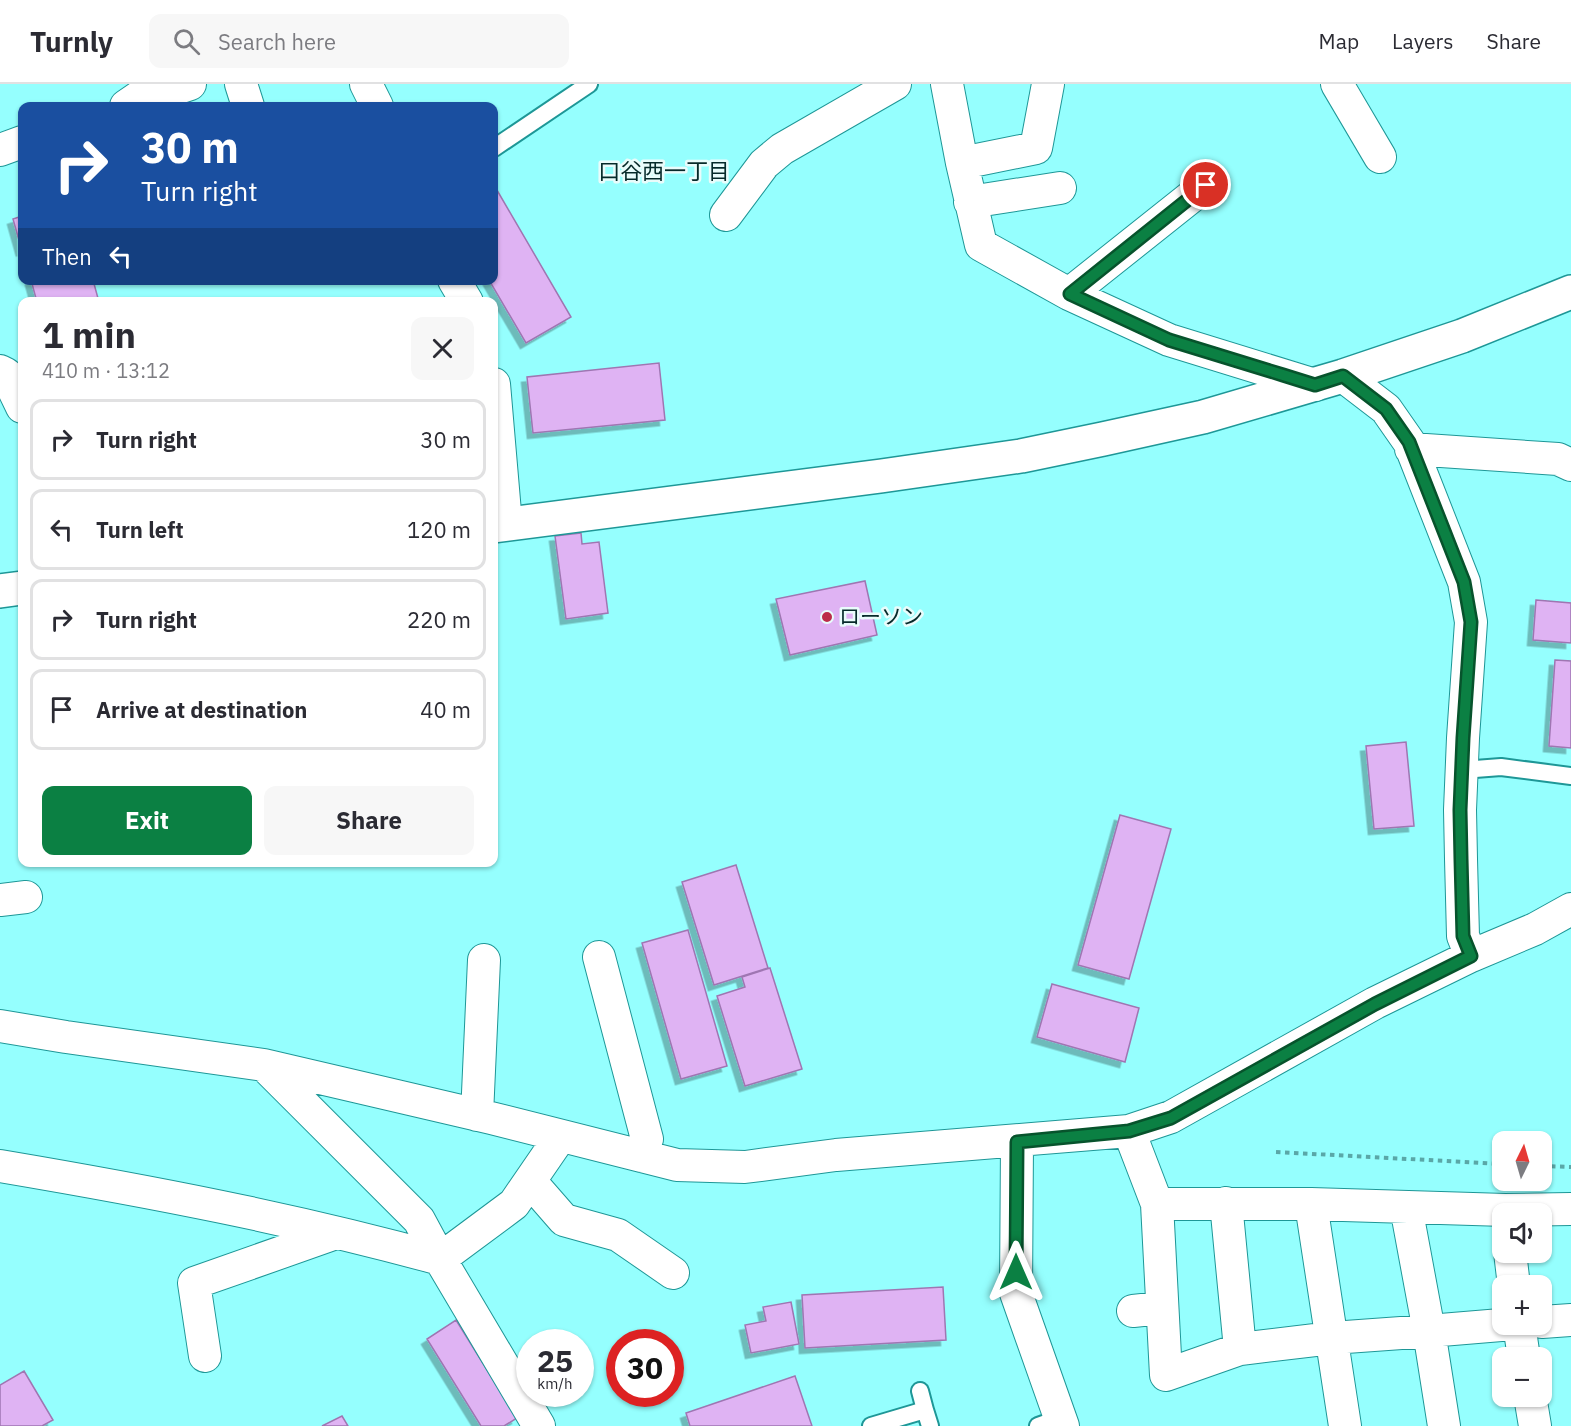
<!DOCTYPE html>
<meta charset="utf-8">
<style>
body{margin:0;font-family:"IBM Plex Sans","Noto Sans JP",sans-serif;background:#f7f7f7;color:#2b2b33;height:100vh;display:flex;flex-direction:column;font-size:22px;white-space:nowrap}
*{box-sizing:border-box;margin:0}
p{font-size:20px;color:#7c7c81}
.icon{flex:none;width:33px;height:33px;fill:none;stroke:currentColor;stroke-width:2;stroke-linecap:round;stroke-linejoin:round}
.map{position:relative;flex:1;overflow:hidden}
.panel{position:absolute;left:18px;top:213px;width:480px;height:570px;display:flex;flex-direction:column;background:#fff;border-radius:12px;box-shadow:0 2px 4px #0004}
.panel>*{flex:none}
.top-card{position:absolute;left:18px;top:18px;width:480px;height:183px;border-radius:12px;box-shadow:0 2px 4px #0004;background:#1a4fa0;color:#fff;overflow:hidden}
.needle{width:39px;rotate:5deg}
.fabs{position:absolute;left:1492px;top:1047px;display:grid;gap:12px}
.fabs a{display:grid;place-items:center;width:60px;height:60px;border-radius:12px;background:#fff;box-shadow:0 2px 4px #0004;font-size:30px}
.speed{position:absolute;left:516px;top:1245px;display:flex;gap:12px;font-size:30px;font-weight:700;text-align:center}
.speed>*{display:grid;place-content:center;width:78px;height:78px;border-radius:50%;background:#fff;box-shadow:0 2px 4px #0004;line-height:1}
.speed small{font-size:15px;font-weight:400}
.speed .limit{border:9px solid #d22;background:#fff;color:#111}
.pin{position:absolute;display:grid;place-items:center;width:51px;height:51px;color:#fff;margin:-26px;border:3px solid #fff;border-radius:50%;box-shadow:0 2px 6px #0007}
.me{position:absolute;width:66px;margin:-33px;rotate:0deg;stroke-linejoin:round;filter:drop-shadow(0 0 4px #0008)}
.turn{display:flex;align-items:center;gap:21px;height:126px;padding:0 24px;font-size:27px}
.turn .icon{width:78px;height:78px;stroke-width:2.5}
.turn b{display:block;font-size:42px;line-height:51px}
.then{display:flex;align-items:center;height:57px;padding:0 24px;background:#0003;gap:12px;font-size:22px}
.round{display:grid;place-items:center;flex:none;width:63px;height:63px;border-radius:12px;background:#f7f7f7}
.overview{display:flex;align-items:center;justify-content:space-between;height:102px;padding:0 24px}
h1{font-size:36px;font-weight:700;line-height:45px}
.button{display:flex;gap:12px;margin-top:auto;padding:12px 24px}
.button a{flex:1;height:69px;border-radius:12px;background:#0b8043;color:#fff;font-size:24px;font-weight:700;line-height:69px;text-align:center}
.button a+a{background:#f7f7f7;color:#2b2b33}
ul{padding:0;list-style:none}
li{display:flex;align-items:center;gap:18px;height:81px;margin:0 12px 9px;padding:0 12px;border:3px solid #e1e1e2;border-radius:12px}
li div{flex:1}
li b{display:block;font-size:22px}
li em{font-style:normal}
header{display:flex;align-items:center;gap:36px;box-sizing:border-box;height:84px;padding:0 30px;background:#fff;border-bottom:2px solid #e1e1e2}
header strong{font-size:28px}
nav{display:flex;gap:33px;margin-inline-start:auto;font-size:21px}
.search{width:420px;height:54px;background:#f7f7f7;display:flex;align-items:center;gap:15px;box-sizing:border-box;padding:0 21px;border-radius:12px;color:#7c7c81;font-size:22px}
.map>svg:first-child{display:block}
</style>
<header>
<strong>Turnly</strong>
<div class="search"><svg class="icon" aria-label="search" viewBox="0 0 24 24"><circle cx="10" cy="10" r="6"/><path d="M15 15l6 6"/></svg>Search here</div>
<nav><a>Map</a><a>Layers</a><a>Share</a></nav>
</header>
<div class="map">
<svg width="1571" height="1342" viewBox="0 0 1571 1342">
<defs>
<filter id="shadow"><feDropShadow dx="-5.5" dy="5.5" stdDeviation="0" flood-color="#0004"/></filter>
</defs>
<rect width="100%" height="100%" fill="#95fffe"/>
<path fill="#dfb3f3" stroke="#9f76b2" stroke-width="1.5" filter="url(#shadow)" d="M 494,101 L 571,233 L 526,259 L 489,196 L 494,196 Z
M 22,132 L 22,167 L 13,135 Z
M 31,196 L 93,196 L 99,218 L 37,218 Z
M 659,279 L 665,336 L 533,349 L 527,293 Z
M 581,449 L 582,460 L 599,458 L 608,529 L 566,535 L 555,452 Z
M 865,497 L 877,551 L 790,571 L 776,515 Z
M 1536,516 L 1571,519 L 1571,559 L 1533,556 Z
M 1555,576 L 1571,577 L 1571,664 L 1549,662 Z
M 1406,658 L 1414,742 L 1374,745 L 1366,662 Z
M 1120,731 L 1171,745 L 1129,895 L 1078,881 Z
M 736,781 L 768,884 L 714,901 L 682,798 Z
M 688,846 L 727,982 L 681,995 L 642,859 Z
M 770,884 L 802,985 L 745,1002 L 717,912 L 745,903 L 742,893 Z
M 1052,900 L 1139,924 L 1125,978 L 1037,953 Z
M 943,1203 L 946,1256 L 805,1264 L 802,1211 Z
M 791,1218 L 799,1260 L 751,1269 L 745,1241 L 766,1237 L 763,1223 Z
M 456,1236 L 517,1334 L 504,1342 L 481,1342 L 427,1255 Z
M 24,1287 L 53,1336 L 42,1342 L 0,1342 L 0,1301 Z
M 795,1292 L 812,1342 L 690,1342 L 686,1329 Z
M 342,1332 L 348,1342 L 322,1342 Z"/>
<g fill="none" stroke-linecap="round" stroke-linejoin="round">
<defs>
<path id="service" d="M 494,64 L 589,0
M 1462,686 L 1501,683 L 1571,692
M 920,1307 L 925,1326
M 871,1342 L 925,1326 L 930,1342
M 1038,1342 L 1060,1334"/>
<path id="minor" d="M 241,0 L 248,22
M 366,0 L 377,22
M 947,0 L 962,79 L 981,161 L 1069,210 L 1169,256 L 1315,301
M 1337,0 L 1380,73
M 126,22 L 152,4 L 181,3 L 190,0
M 0,66 L 22,58
M 962,79 L 1036,64 L 1048,0
M 970,118 L 1060,104
M 726,131 L 764,80 L 782,65 L 895,0
M 454,196 L 467,218
M 1069,210 L 1206,101
M 0,287 L 6,290 L 22,323
M 1343,292 L 1386,325 L 1409,358 L 1464,498 L 1471,538 L 1463,654 L 1460,726 L 1461,775 L 1463,852 L 1471,872
M 494,300 L 506,440
M 1411,365 L 1558,375 L 1571,381
M 0,816 L 26,813
M 599,873 L 647,1055 L 641,1072
M 0,942 L 66,953 L 264,981 L 491,1034 L 677,1081 L 745,1083 L 836,1071 L 1129,1047 L 1171,1033 L 1375,919 L 1471,872 L 1535,845 L 1571,825
M 265,982 L 419,1136 L 440,1175 L 539,1342
M 477,1031 L 484,876
M 1129,1047 L 1157,1120 L 1166,1291 L 1240,1265
M 1017,1058 L 1016,1209 L 1063,1342
M 0,1082 C 148,1107 295,1135 440,1175 L 514,1120 L 560,1053
M 530,1097 L 564,1136 L 618,1151 L 673,1189
M 1226,1119 L 1240,1265 L 1332,1254 L 1429,1247 L 1406,1123
M 1157,1120 L 1311,1120
M 1510,1168 L 1514,1202
M 1133,1227 L 1161,1224
M 1542,1238 L 1571,1236
M 1519,1240 L 1524,1274
M 205,1272 L 194,1199 L 336,1149
M 1530,1312 L 1535,1342
M 1345,1342 L 1311,1120 L 1505,1126 L 1571,1125
M 1444,1342 L 1429,1247 L 1513,1240"/>
<path id="tertiary" d="M 494,442 L 881,392 L 1021,372 L 1103,355 L 1203,333 L 1343,292 L 1462,252 L 1571,208
M 0,507 L 22,504"/>
</defs>
<use href="#service" stroke="#1e9797" stroke-width="20"/>
<use href="#minor" stroke="#1e9797" stroke-width="34"/>
<use href="#tertiary" stroke="#1e9797" stroke-width="36"/>
<path stroke="#5aa7a7" stroke-width="4" stroke-dasharray="4.5 4.5" stroke-linecap="butt" d="M 1276,1068 L 1503,1080
M 1542,1082 L 1571,1083"/>
<use href="#service" stroke="#fff" stroke-width="16"/>
<use href="#minor" stroke="#fff" stroke-width="32"/>
<use href="#tertiary" stroke="#fff" stroke-width="33"/>
</g>
<g fill="none" stroke-linecap="round" stroke-linejoin="round">
<defs>
<path id="route" d="M 1016,1188 L 1017,1058 L 1129,1047 L 1171,1034 L 1375,920 L 1471,872 L 1463,852 L 1461,775 L 1460,726 L 1463,654 L 1471,538 L 1464,498 L 1409,358 L 1386,325 L 1343,292 L 1315,301 L 1283,291 L 1169,256 L 1070,210 L 1206,101"/>
</defs>
<use href="#route" stroke="#07532c" stroke-width="15"/>
<use href="#route" stroke="#0b8043" stroke-width="10"/>
</g>
<circle fill="#bc2c49" stroke="#e9fcfb" stroke-width="2" cx="827" cy="533" r="6"/>
<g text-anchor="middle" stroke-width="5" stroke-linejoin="round" paint-order="stroke">
<g font-size="21" fill="#062a2a" stroke="#e9fcfb" text-anchor="start">
<text x="839" y="540">ローソン</text>
</g>
<g font-size="22" fill="#062a2a" stroke="#e9fcfb">
<text x="664" y="95">口谷西一丁目</text>
</g>
</g>
</svg>
<div class="fabs">
<a><svg class="needle" viewBox="-14 -14 28 28"><path d="M0-13l5 13h-10z" fill="#e53935"/><path d="M0 13l5-13h-10z" fill="#7c7c81"/></svg></a>
<a><svg class="icon" aria-label="sound" viewBox="0 0 24 24"><path d="M4 9h4l5-4v14l-5-4H4zM17 9q2 3 0 6"/></svg></a>
<a>+</a>
<a>−</a>
</div>
<div class="speed"><div>25<small>km/h</small></div><div class="limit">30</div></div>
<div class="pin" style="left:1206px;top:101px;background:#d93025"><svg class="icon" aria-label="arrive" viewBox="0 0 24 24"><path d="M6 21V4h12l-3 4 3 4H6"/></svg></div>
<svg class="me" style="left:1016px;top:1188px" viewBox="-20 -20 40 40"><path d="M0-17L14 15 0 8-14 15z" fill="#0b8043" stroke="#fff" stroke-width="4"/></svg>
<div class="top-card">
<div class="turn"><svg class="icon" aria-label="right" viewBox="0 0 24 24"><path d="M7 20v-9h11M14 6l5 5-5 5"/></svg><div><b>30 m</b>Turn right</div></div>
<div class="then">Then<svg class="icon" aria-label="left" viewBox="0 0 24 24"><path d="M17 20v-9H6M10 6l-5 5 5 5"/></svg></div>
</div>
<section class="panel">
<div class="overview"><div><h1>1 min</h1><p>410 m · 13:12</p></div><a class="round"><svg class="icon" aria-label="close" viewBox="0 0 24 24"><path d="M6 6l12 12M18 6L6 18"/></svg></a></div>
<ul>
<li><svg class="icon" aria-label="right" viewBox="0 0 24 24"><path d="M7 20v-9h11M14 6l5 5-5 5"/></svg><div><b>Turn right</b></div><em>30 m</em></li>
<li><svg class="icon" aria-label="left" viewBox="0 0 24 24"><path d="M17 20v-9H6M10 6l-5 5 5 5"/></svg><div><b>Turn left</b></div><em>120 m</em></li>
<li><svg class="icon" aria-label="right" viewBox="0 0 24 24"><path d="M7 20v-9h11M14 6l5 5-5 5"/></svg><div><b>Turn right</b></div><em>220 m</em></li>
<li><svg class="icon" aria-label="arrive" viewBox="0 0 24 24"><path d="M6 21V4h12l-3 4 3 4H6"/></svg><div><b>Arrive at destination</b></div><em>40 m</em></li>
</ul>
<div class="button"><a>Exit</a><a>Share</a></div>
</section>
</div>
